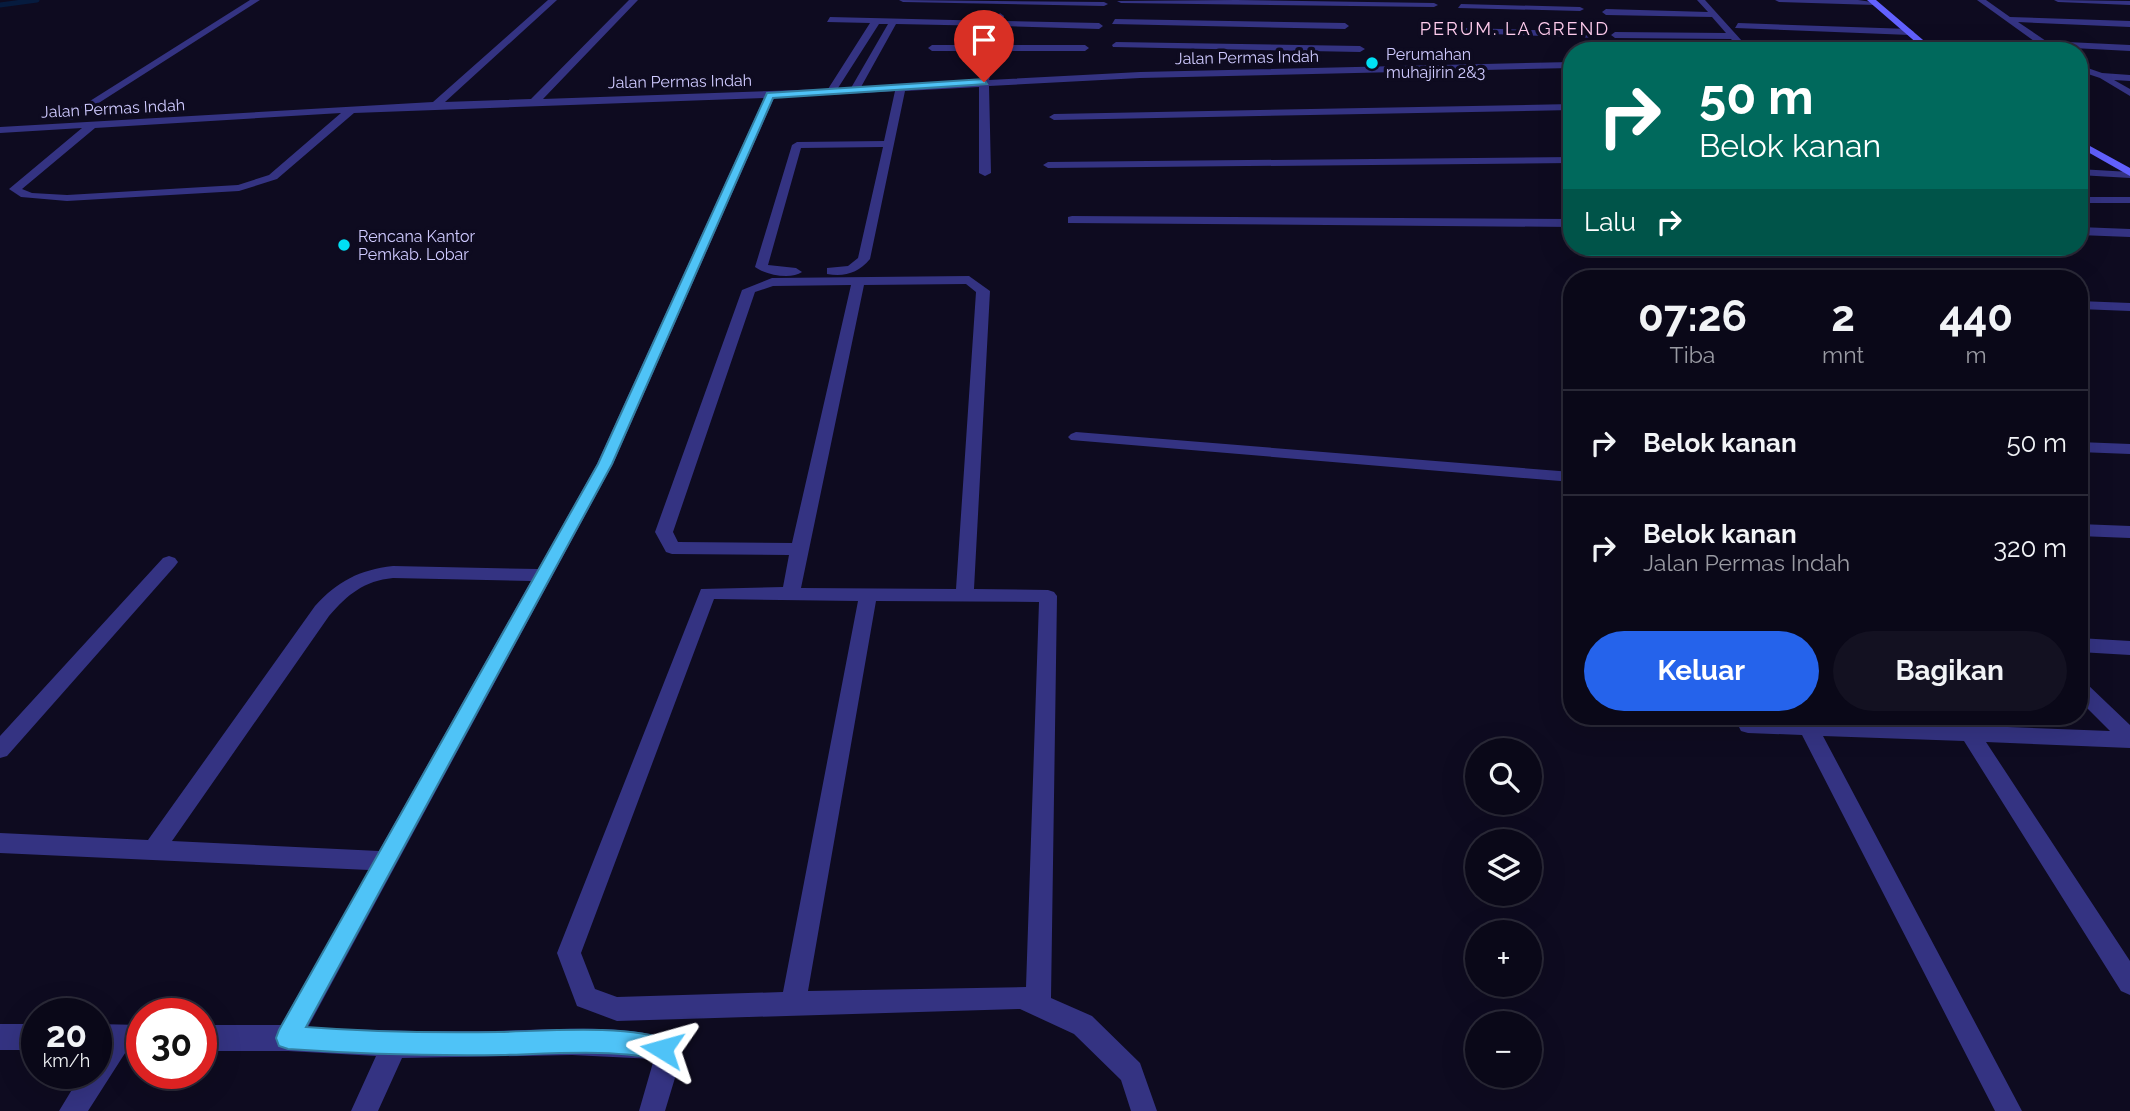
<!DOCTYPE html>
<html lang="id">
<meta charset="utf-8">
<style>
body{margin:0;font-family:Raleway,sans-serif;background:#131121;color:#f1f3f6;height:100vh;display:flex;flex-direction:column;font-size:26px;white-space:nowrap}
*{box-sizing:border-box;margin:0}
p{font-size:23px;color:#999aa2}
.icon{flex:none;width:38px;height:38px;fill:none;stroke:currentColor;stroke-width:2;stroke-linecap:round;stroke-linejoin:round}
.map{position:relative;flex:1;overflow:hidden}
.details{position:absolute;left:1563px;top:270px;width:525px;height:455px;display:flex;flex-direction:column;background:#0a0818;border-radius:28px;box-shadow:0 7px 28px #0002,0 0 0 2px #2a2937}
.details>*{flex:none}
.banner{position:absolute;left:1563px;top:42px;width:525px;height:214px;border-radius:28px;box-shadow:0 7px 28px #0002,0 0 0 2px #2a2937;background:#00695c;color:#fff;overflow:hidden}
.tools{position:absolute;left:1465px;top:738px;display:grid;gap:14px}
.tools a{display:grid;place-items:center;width:77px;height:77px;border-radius:50%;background:#0a0818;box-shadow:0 7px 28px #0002,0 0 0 2px #2a2937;font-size:35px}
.speed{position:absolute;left:21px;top:998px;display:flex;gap:14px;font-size:35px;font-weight:700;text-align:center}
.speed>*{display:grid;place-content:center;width:91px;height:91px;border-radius:50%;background:#0a0818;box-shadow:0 7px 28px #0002,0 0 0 2px #2a2937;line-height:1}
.speed small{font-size:18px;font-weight:400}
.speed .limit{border:10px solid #d22;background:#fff;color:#111}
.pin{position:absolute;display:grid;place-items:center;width:60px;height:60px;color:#fff;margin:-72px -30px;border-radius:50% 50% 50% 0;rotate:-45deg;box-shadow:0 0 7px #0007}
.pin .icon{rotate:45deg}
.me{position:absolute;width:77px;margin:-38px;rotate:278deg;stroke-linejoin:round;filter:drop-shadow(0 0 5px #0008)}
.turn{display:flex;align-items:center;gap:24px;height:147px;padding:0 21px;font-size:32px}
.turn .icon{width:91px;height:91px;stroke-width:2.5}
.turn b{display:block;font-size:49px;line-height:60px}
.then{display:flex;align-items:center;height:66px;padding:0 21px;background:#0003;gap:14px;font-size:26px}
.eta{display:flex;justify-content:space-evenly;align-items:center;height:119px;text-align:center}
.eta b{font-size:42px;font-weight:700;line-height:49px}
.cta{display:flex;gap:14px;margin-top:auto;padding:14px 21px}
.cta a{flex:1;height:80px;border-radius:42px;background:#2563eb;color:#fff;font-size:28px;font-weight:700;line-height:80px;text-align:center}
.cta a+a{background:#131121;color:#f1f3f6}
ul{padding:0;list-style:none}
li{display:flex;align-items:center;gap:21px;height:105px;padding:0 21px;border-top:2px solid #2a2937}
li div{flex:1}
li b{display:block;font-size:26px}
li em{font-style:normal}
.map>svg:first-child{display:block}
</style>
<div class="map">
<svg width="2130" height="1111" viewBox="0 0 2130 1111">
<rect width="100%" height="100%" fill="#0e0b20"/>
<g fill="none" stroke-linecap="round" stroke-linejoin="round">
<path stroke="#061b3e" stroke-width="5" d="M 0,5 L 37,0"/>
<path fill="#343382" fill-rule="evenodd" d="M 250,0 L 260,0 L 72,120 L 63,118 Z
M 548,0 L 557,0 L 445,102 L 531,99 L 629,0 L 638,0 L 543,99 L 828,89 L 870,23 L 827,22 L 830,17 L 994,21 L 1000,13 L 1004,16 L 1003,21 L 1099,23 L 1103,26 L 1099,29 L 1002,26 L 997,45 L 1085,45 L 1089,48 L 1085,51 L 996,51 L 989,80 L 1140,72 L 1572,62 L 1572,68 L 1140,78 L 989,86 L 991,173 L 985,176 L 979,173 L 979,87 L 905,91 L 870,259 C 858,273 845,277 827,274 L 827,268 L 848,266 L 858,258 L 883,147 L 801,148 L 768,265 L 796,268 L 802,272 C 791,280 766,275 755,267 L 792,145 L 797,142 L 884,141 L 895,91 L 774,98 L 613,464 L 308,1027 C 371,1031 433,1032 495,1031 C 543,1030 629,1023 671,1040 L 681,1058 L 665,1111 L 639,1111 L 654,1059 L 572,1055 L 402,1058 L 378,1111 L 351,1111 L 376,1056 L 288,1051 L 201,1051 L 201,1025 L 281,1025 L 369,870 L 0,853 L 0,833 L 148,840 L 315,606 C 338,581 359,570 393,566 L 538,569 L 597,464 L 764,98 L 354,113 L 277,179 L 239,191 L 67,201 L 21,197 L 9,189 L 82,128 L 0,133 L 0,127 L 433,102 ZM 879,24 L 888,24 L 851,88 L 838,88 ZM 896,24 L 993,26 L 988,45 L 932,45 L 928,48 L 932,51 L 987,51 L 980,81 L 861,87 ZM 341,113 L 269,175 L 238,185 L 67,195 L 32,193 L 22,189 L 95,128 ZM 393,578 L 531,581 L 379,851 L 172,841 L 329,616 C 348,594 364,581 393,578 Z
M 899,0 L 1104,2 L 1108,4 L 1104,6 L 903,2 Z
M 1236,0 L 1434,3 L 1438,5 L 1434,7 L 1121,3 L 1117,1 Z
M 1697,0 L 1705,0 L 1751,51 L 1742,51 L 1731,39 L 1615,38 L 1611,35 L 1615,32 L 1726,33 L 1712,17 L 1606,15 L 1602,12 L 1606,9 L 1708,12 Z
M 1775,0 L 1858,0 L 1879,3 L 1875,5 L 1779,2 Z
M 1977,0 L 1986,0 L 2010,17 L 2130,21 L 2130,27 L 2018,22 L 2046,41 L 2130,45 L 2130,51 L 2054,47 L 2058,51 L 2048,51 Z
M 2054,0 L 2130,1 L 2130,5 L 2058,2 Z
M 1461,4 L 1580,7 L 1584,9 L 1580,11 L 1458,8 Z
M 1115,19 L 1345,23 L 1349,26 L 1345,29 L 1112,24 Z
M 1738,23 L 1910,29 L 1914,32 L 1910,35 L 1735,28 Z
M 1466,28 L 1596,32 L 1600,35 L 1596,38 L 1463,33 Z
M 1116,42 L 1360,46 L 1365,49 L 1360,52 L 1113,47 L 1112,45 Z
M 2079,65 L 2102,73 L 2130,75 L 2130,81 L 2114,80 L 2130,89 L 2130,96 L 2100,78 L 2079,71 Z
M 1572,104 L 1572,110 L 1054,120 L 1049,117 L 1054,114 Z
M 1572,157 L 1572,163 L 1048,168 L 1043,165 L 1048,162 Z
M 2079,169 L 2130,172 L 2130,178 L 2079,175 Z
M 2079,197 L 2130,197 L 2130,203 L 2079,203 Z
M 1072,216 L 1572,219 L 1572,227 L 1068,223 L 1068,217 Z
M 2079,227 L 2130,229 L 2130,237 L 2079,235 Z
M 969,276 L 990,291 L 974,589 L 1048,590 L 1054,592 L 1057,596 L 1051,998 L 1092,1016 L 1140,1063 L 1157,1111 L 1131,1111 L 1121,1080 L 1074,1034 L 1020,1009 L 617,1021 L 577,1006 L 557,953 L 701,589 L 783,587 L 789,555 L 672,554 L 666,552 L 655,532 L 742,290 L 772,278 ZM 966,284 L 976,292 L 956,589 L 801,588 L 864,285 ZM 851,285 L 792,543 L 678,542 L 673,532 L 755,292 L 773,286 ZM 714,599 L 858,601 L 783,992 L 617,997 L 595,989 L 581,953 ZM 876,601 L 1039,602 L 1026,987 L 808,991 Z
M 2079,301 L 2130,303 L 2130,311 L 2079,309 Z
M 1076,432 L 1572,472 L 1572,482 L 1071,440 L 1068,437 L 1071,434 Z
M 2079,442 L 2130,444 L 2130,454 L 2079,452 Z
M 2079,524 L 2130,526 L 2130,538 L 2079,536 Z
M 169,556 L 175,558 L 178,562 L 175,566 L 7,756 L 0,758 L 0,736 L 163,558 Z
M 2079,638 L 2130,641 L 2130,655 L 2079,652 Z
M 2079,681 L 2086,683 L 2130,725 L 2130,748 L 1986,742 L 2130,961 L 2130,995 L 2121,991 L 1964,741 L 1823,736 L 2022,1111 L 1995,1111 L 1802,735 L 1748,733 L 1741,731 L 1738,725 L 1741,719 L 1748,717 L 2110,731 L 2079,700 Z
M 0,1024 L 37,1024 L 37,1050 L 0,1050 Z
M 96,1024 L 142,1025 L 142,1051 L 127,1050 L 88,1111 L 59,1111 L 82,1073 L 96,1073 Z"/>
<path fill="#6261ff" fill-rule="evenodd" d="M 1867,0 L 1876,0 L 1936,51 L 1926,51 Z
M 2079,140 L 2130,168 L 2130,176 L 2079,147 Z"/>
</g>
<path fill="#4fc3f7" stroke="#337fa1" stroke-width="2" d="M 984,79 L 987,84 L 773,98 L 612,464 L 306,1027 C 371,1032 434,1033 499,1032 C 545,1031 629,1024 670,1041 L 673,1049 L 670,1057 L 662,1061 C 623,1048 545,1054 502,1055 C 429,1056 360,1054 288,1049 L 279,1046 L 276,1038 L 279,1030 L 598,464 L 767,93 Z"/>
<g fill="#00e0f5" stroke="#0e0b20" stroke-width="2.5">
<circle cx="1372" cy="63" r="7"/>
<circle cx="344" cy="245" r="7"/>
</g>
<g text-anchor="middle" stroke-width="7" stroke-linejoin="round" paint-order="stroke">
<g font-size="16" fill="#cfcaff" stroke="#0e0b20" text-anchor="start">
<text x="1386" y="60">Perumahan<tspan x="1386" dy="18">muhajirin 2&amp;3</tspan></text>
<text x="358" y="242">Rencana Kantor<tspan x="358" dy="18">Pemkab. Lobar</tspan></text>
</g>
<g font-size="16" fill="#cfcaff" stroke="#0e0b20">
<text transform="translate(1247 57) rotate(-1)" y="6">Jalan Permas Indah</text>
<text transform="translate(680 81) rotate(-1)" y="6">Jalan Permas Indah</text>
<text transform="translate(113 108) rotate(-3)" y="6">Jalan Permas Indah</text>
</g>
<g font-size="18" letter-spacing="2" fill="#ffcced" stroke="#0e0b20">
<text x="1515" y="35">PERUM. LA GREND</text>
</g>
</g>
</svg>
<div class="tools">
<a><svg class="icon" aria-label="search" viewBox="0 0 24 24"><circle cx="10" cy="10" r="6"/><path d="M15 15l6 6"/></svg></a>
<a><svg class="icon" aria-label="layers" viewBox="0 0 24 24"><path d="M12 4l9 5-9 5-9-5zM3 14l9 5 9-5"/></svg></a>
<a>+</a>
<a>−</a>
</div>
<div class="speed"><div>20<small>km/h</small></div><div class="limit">30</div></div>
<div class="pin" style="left:984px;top:82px;background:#d93025"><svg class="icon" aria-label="arrive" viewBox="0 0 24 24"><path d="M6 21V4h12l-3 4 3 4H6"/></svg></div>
<svg class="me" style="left:662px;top:1049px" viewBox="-20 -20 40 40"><path d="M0-17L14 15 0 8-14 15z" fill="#4fc3f7" stroke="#fff" stroke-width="4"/></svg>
<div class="banner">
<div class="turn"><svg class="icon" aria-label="right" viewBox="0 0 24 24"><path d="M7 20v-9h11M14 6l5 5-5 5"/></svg><div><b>50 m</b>Belok kanan</div></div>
<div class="then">Lalu<svg class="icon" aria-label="right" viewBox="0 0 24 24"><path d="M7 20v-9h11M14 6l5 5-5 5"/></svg></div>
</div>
<section class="details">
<div class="eta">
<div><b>07:26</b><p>Tiba</p></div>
<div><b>2</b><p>mnt</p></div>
<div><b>440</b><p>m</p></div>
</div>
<ul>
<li><svg class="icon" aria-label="right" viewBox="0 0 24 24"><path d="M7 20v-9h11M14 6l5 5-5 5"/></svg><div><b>Belok kanan</b></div><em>50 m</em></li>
<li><svg class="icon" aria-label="right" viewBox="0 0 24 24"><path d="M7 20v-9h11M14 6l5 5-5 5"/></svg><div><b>Belok kanan</b><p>Jalan Permas Indah</p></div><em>320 m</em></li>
</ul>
<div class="cta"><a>Keluar</a><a>Bagikan</a></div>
</section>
</div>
